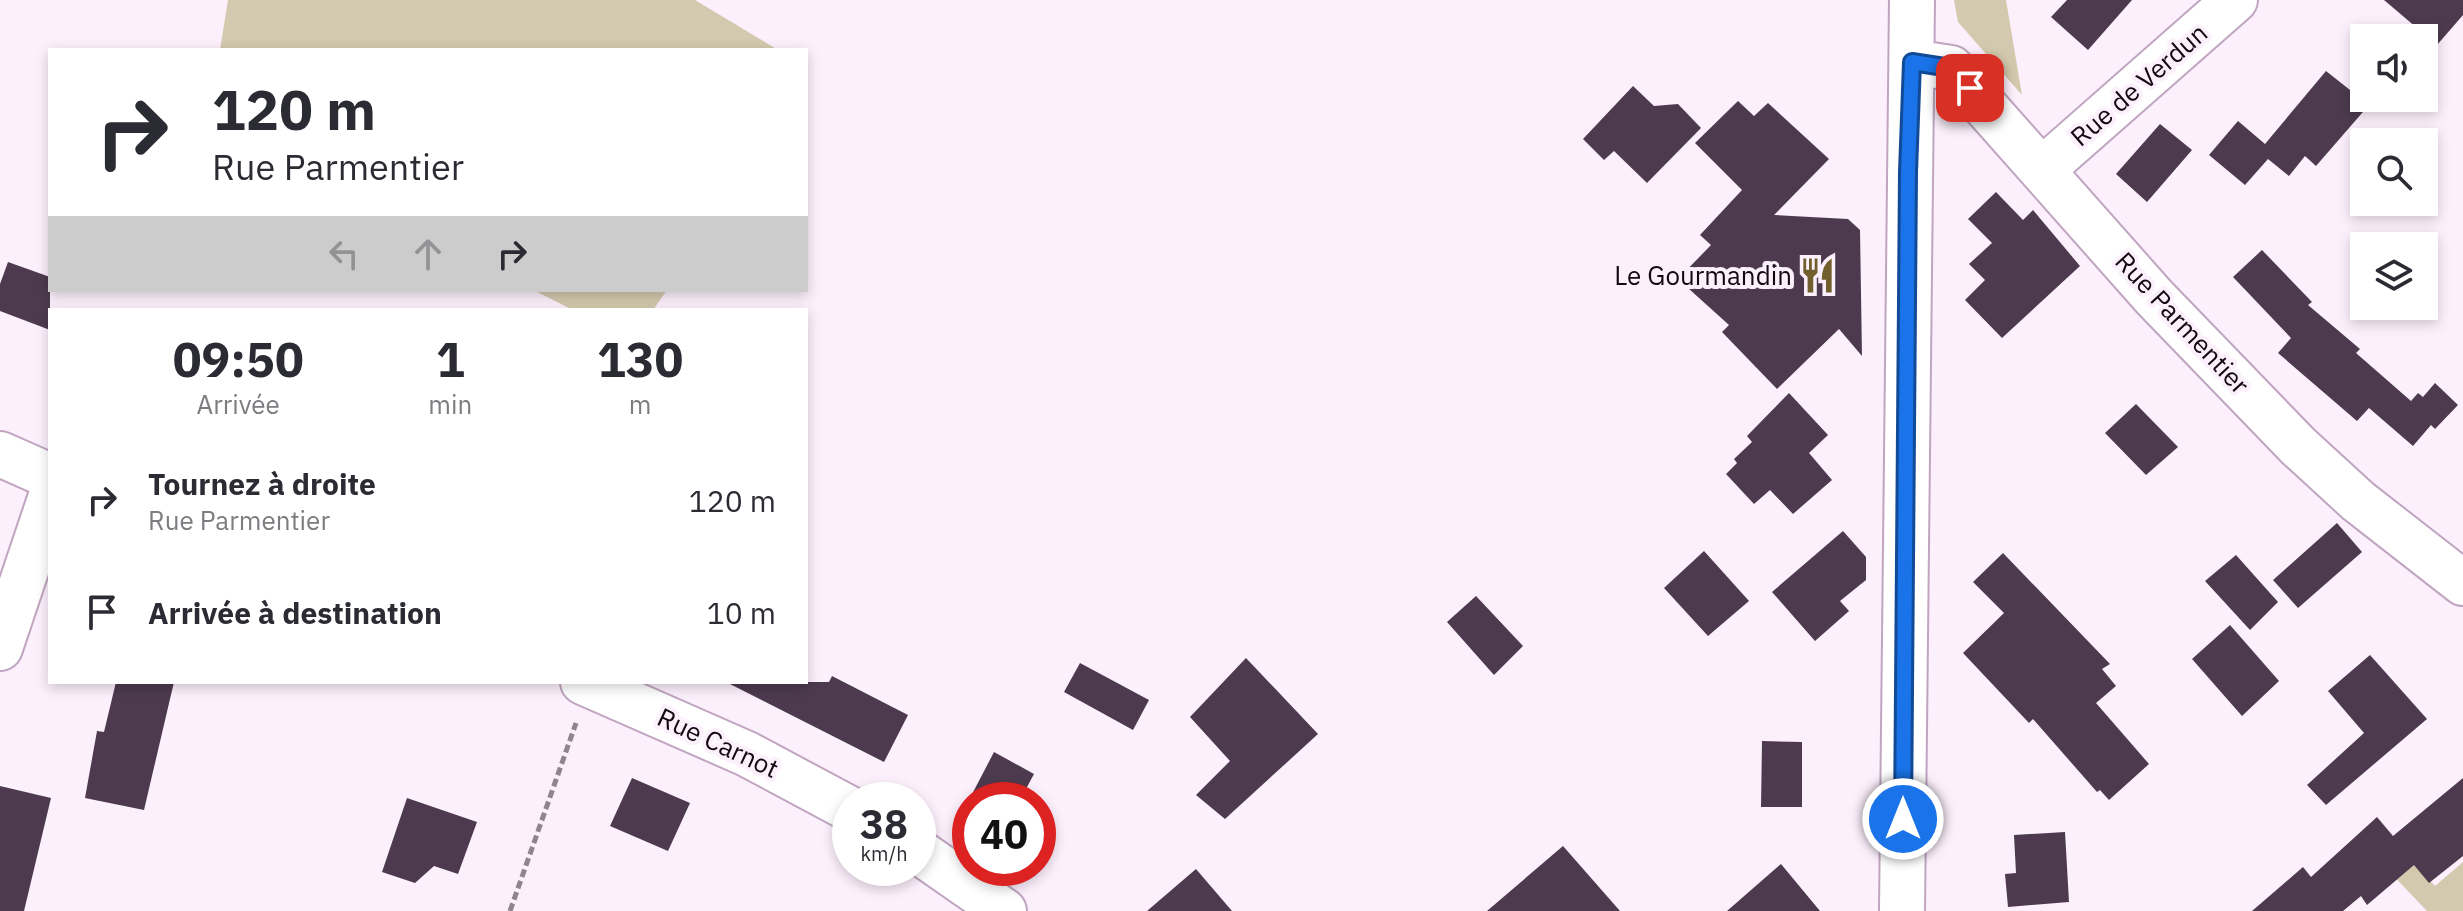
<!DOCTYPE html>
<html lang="fr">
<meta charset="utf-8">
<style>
body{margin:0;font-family:"IBM Plex Sans",sans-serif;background:#f7f7f7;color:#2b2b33;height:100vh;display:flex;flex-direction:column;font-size:30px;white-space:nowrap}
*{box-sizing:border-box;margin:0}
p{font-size:26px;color:#7c7c81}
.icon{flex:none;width:44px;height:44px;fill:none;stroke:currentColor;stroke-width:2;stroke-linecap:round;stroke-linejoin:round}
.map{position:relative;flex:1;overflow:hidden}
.panel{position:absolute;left:48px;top:308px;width:760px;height:376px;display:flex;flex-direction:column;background:#fff;border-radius:0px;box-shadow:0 4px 12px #0003}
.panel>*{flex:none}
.hud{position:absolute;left:48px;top:48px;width:760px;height:244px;border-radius:0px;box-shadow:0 4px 12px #0003;background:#fff;color:#2b2b33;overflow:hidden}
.tools{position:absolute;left:2350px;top:24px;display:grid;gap:16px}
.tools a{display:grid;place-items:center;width:88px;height:88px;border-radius:0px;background:#fff;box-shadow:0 4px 12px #0003;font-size:40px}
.speed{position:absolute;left:832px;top:782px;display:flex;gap:16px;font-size:40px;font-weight:700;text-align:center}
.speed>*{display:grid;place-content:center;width:104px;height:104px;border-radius:50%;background:#fff;box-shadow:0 4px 12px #0003;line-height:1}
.speed small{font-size:20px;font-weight:400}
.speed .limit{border:12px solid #d22;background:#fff;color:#111}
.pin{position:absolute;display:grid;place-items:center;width:68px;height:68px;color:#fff;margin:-34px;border-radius:16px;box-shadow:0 4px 12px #0006}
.me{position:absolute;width:88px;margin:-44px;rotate:0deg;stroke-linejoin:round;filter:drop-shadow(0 0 6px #0008)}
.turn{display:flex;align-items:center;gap:28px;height:168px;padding:0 32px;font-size:36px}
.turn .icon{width:104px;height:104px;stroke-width:2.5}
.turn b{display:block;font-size:56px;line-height:68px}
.lanes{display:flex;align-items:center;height:76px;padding:0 32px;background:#0003;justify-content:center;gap:40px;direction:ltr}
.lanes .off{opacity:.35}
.eta{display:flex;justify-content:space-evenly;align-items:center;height:136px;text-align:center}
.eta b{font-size:48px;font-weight:700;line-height:56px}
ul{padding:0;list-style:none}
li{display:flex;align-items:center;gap:24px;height:112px;padding:0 32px}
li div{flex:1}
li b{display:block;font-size:30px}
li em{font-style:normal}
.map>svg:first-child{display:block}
</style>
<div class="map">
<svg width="2463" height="911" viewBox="0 0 2463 911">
<rect width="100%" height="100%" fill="#fcf0fc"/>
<path fill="#d3c9ae" d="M 228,0 L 695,0 L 778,50 L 220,50 Z
M 1954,0 L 2006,0 L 2022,95 L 1958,22 Z
M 533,290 L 667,290 L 653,310 L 573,310 Z
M 2382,828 L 2435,886 L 2463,862 L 2463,911 L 2427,911 L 2363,844 Z"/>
<path fill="#4d3a4e" d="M 2067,0 L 2132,0 L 2088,50 L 2051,17 Z
M 2384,0 L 2463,0 L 2463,15 L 2437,45 Z
M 2326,71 L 2369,105 L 2316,166 L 2305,156 L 2289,176 L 2268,159 L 2245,185 L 2209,155 L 2238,121 L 2265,144 Z
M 1633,86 L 1654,106 L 1678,104 L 1701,128 L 1647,183 L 1614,151 L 1604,160 L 1583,139 Z
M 1738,101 L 1754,116 L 1768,103 L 1829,159 L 1774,215 L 1848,219 L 1860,230 L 1862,356 L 1839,329 L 1777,389 L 1722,332 L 1729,325 L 1678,279 L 1711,245 L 1700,235 L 1742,190 L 1695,143 Z
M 2160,124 L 2192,150 L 2147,202 L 2116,174 Z
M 1996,192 L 2023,220 L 2033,210 L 2080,266 L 2002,338 L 1965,300 L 1985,280 L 1969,264 L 1992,243 L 1968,219 Z
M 2262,250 L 2312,302 L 2308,305 L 2360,349 L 2356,353 L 2411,401 L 2418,393 L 2423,397 L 2435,383 L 2458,405 L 2435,429 L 2431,425 L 2413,446 L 2369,408 L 2357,421 L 2278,353 L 2291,338 L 2233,277 Z
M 8,262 L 50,277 L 50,330 L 0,311 L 0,284 Z
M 1789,393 L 1828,435 L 1809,453 L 1832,480 L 1793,514 L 1770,490 L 1754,504 L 1726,474 L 1737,463 L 1734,459 L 1752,442 L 1747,436 Z
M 2136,404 L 2178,447 L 2146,475 L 2105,433 Z
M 2337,523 L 2362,552 L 2298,608 L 2273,580 Z
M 1843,531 L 1866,557 L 1866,580 L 1840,601 L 1849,611 L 1815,641 L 1772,592 Z
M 1704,551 L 1749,601 L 1708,636 L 1664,588 Z
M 2003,553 L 2110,664 L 2102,669 L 2116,686 L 2096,703 L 2149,764 L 2109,800 L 2100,790 L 2097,792 L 2033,719 L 2029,723 L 1963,653 L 2004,613 L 1973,582 Z
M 2236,555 L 2278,602 L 2250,630 L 2205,581 Z
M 1476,596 L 1523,646 L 1494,675 L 1447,622 Z
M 2230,625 L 2279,681 L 2242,716 L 2192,659 Z
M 2370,655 L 2427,719 L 2326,805 L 2307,785 L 2364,733 L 2328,691 Z
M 1246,658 L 1318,734 L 1225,819 L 1196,795 L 1230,761 L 1190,717 Z
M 1080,663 L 1149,700 L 1133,730 L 1064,692 Z
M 832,676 L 908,715 L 884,762 L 726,682 L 829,682 Z
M 116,682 L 174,682 L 144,810 L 85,798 L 97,731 L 104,732 Z
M 1762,741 L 1802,742 L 1802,807 L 1761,807 Z
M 994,752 L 1034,774 L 1020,800 L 969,800 Z
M 632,778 L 690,803 L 668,851 L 610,826 Z
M 2463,778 L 2463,856 L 2429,883 L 2414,865 L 2367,905 L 2361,896 L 2343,911 L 2252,911 L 2303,867 L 2311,877 L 2377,817 L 2393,836 Z
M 0,786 L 51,798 L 24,911 L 0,911 Z
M 407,798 L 477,822 L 458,874 L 434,866 L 415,883 L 382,872 Z
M 2065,832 L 2069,902 L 2008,907 L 2005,874 L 2016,873 L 2014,835 Z
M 1563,846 L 1620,911 L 1487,911 Z
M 1781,864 L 1820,911 L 1727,911 Z
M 1196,869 L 1232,911 L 1147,911 Z"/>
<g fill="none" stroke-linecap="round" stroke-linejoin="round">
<defs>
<path id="minor" d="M 1912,62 L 1951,68 L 2154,297 L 2298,446 L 2358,501 L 2463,583
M 2043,169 L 2235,0
M 0,454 L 50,476
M 0,648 L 50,499
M 583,682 L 747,754 L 850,809
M 918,851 L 1004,911
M 1902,911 L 1912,0"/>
</defs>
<use href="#minor" stroke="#c0a5c1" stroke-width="48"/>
<path stroke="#8f848f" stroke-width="5" stroke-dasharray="8 4" stroke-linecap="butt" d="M 510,911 L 576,723"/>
<use href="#minor" stroke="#fff" stroke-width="44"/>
</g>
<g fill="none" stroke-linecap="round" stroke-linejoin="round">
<defs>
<path id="route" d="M 1903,819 L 1908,172 L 1912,62 L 1951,68 L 1970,88"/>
</defs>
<use href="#route" stroke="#114b97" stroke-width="20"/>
<use href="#route" stroke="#1a73e8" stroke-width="14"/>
</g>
<defs>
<symbol id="restaurant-bare" viewBox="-9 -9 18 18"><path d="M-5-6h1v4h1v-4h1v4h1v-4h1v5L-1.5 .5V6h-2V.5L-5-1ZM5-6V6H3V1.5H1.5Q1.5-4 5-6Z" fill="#71602e" stroke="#fcf0fc" stroke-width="2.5" paint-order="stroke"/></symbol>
</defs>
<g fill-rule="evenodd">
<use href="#restaurant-bare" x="1792" y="250" width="51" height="51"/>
</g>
<g text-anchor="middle" stroke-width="8" stroke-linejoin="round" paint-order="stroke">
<g font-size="26" fill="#120913" stroke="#fcf0fc">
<text transform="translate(2139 85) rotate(-41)" y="9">Rue de Verdun</text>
<text transform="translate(2182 323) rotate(47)" y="9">Rue Parmentier</text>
<text transform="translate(718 743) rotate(25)" y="9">Rue Carnot</text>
</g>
<g font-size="26" fill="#120913" stroke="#fcf0fc" text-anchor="end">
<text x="1792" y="285">Le Gourmandin</text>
</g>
</g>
</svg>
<div class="tools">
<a><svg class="icon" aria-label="sound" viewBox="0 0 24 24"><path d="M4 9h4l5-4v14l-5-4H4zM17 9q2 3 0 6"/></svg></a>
<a><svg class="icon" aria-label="search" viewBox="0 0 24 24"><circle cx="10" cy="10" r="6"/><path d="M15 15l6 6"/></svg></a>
<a><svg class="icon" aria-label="layers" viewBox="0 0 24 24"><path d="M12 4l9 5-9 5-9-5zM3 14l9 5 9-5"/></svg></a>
</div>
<div class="speed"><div>38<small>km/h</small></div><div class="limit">40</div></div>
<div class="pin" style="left:1970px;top:88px;background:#d93025"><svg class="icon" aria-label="arrive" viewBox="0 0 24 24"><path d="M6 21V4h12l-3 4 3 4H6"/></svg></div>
<svg class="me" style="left:1903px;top:819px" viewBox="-20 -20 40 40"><circle r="17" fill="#1a73e8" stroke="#fff" stroke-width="3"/><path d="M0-11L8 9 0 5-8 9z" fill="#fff"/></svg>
<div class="hud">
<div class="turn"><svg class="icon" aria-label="right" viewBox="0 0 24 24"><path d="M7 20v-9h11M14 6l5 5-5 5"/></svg><div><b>120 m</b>Rue Parmentier</div></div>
<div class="lanes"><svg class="icon off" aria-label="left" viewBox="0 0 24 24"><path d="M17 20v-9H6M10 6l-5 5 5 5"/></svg><svg class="icon off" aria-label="ahead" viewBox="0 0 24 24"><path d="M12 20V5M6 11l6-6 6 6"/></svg><svg class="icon" aria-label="right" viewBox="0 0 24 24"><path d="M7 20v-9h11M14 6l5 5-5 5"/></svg></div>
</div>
<section class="panel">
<div class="eta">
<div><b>09:50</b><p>Arrivée</p></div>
<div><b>1</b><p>min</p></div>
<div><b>130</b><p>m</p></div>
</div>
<ul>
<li><svg class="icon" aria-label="right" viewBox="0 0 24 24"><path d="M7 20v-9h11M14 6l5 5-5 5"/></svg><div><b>Tournez à droite</b><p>Rue Parmentier</p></div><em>120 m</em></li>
<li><svg class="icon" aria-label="arrive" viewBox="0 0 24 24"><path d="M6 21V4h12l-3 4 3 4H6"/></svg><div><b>Arrivée à destination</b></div><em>10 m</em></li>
</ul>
</section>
</div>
